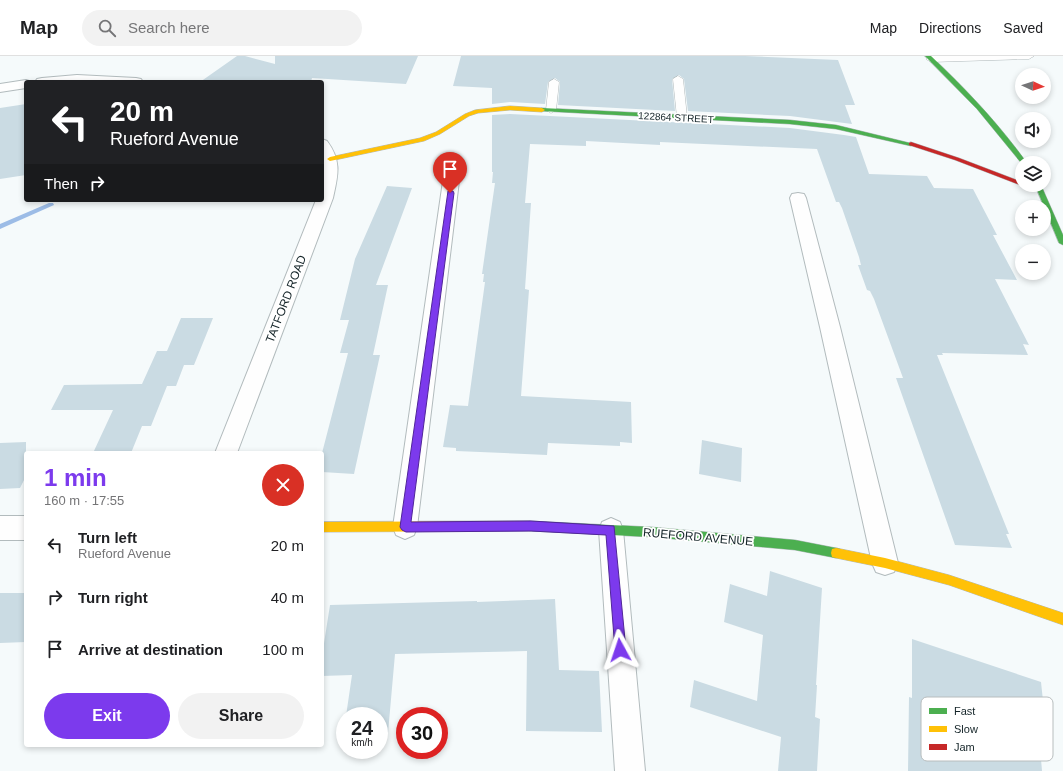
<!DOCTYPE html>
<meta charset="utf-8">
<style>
body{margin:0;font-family:Arial,sans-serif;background:#f2f2f2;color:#202124;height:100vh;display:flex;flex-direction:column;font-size:15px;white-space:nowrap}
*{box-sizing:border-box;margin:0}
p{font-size:13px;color:#757577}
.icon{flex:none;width:22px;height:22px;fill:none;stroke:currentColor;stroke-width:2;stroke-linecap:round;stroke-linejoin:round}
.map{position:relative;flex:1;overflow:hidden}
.drawer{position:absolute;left:24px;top:395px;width:300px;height:296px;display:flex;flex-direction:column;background:#fff;border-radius:4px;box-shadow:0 2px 6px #0003}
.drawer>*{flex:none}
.top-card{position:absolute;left:24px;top:24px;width:300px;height:122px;border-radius:4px;box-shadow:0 2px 6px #0003;background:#202124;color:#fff;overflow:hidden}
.needle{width:26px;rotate:93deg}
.controls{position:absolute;left:1015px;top:12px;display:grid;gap:8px}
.controls a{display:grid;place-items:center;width:36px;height:36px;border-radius:50%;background:#fff;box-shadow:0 2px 6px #0003;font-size:20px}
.speed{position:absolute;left:336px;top:651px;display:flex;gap:8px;font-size:20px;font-weight:700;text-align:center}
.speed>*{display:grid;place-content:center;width:52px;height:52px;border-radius:50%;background:#fff;box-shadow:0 2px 6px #0003;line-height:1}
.speed small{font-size:10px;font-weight:400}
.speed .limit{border:6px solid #d22;background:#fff;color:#111}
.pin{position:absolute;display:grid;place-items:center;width:34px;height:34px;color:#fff;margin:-41px -17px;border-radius:50% 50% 50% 0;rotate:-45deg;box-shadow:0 0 4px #0007}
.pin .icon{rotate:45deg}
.me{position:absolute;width:44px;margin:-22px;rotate:355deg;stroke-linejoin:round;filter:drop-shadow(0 0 3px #0008)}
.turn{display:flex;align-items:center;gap:14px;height:84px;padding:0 20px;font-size:18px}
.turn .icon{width:52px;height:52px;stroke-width:2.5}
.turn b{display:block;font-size:28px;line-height:34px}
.then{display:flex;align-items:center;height:38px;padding:0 20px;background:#0003;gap:8px;font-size:15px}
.round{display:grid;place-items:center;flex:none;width:42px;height:42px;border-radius:21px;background:#f2f2f2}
.summary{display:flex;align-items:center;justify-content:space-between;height:68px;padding:0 20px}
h1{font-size:24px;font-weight:700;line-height:30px;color:#7c3aed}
.cta{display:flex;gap:8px;margin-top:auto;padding:8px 20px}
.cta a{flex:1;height:46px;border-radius:24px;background:#7c3aed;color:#fff;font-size:16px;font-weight:700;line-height:46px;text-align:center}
.cta a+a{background:#f2f2f2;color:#202124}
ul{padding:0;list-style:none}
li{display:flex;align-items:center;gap:12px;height:52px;padding:0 20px}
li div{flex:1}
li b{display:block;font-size:15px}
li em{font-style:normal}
header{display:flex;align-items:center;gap:24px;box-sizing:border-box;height:56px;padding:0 20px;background:#fff;border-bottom:1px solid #e0e0e0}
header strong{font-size:19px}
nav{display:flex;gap:22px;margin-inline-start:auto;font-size:14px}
.search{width:280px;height:36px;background:#f2f2f2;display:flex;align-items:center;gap:10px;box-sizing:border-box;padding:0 14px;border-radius:22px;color:#757577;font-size:15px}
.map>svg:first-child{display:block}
</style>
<header>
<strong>Map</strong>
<div class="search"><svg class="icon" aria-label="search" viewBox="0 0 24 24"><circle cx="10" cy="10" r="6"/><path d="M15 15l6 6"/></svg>Search here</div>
<nav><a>Map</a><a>Directions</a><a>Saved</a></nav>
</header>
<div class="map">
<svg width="1063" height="715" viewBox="0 0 1063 715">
<rect width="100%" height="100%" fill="#f5fafb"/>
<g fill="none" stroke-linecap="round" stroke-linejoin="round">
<path fill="#9cbce6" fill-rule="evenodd" d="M 49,147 L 53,147 L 54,149 L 0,173 L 0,168 Z"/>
</g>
<path fill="#cadbe3" d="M 237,0 L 245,0 L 275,8 L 275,0 L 418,0 L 406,28 L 312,22 L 311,26 L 200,26 Z
M 461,0 L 745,0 L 838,4 L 855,49 L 845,49 L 852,68 L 790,60 L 688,55 L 684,23 L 679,19 L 672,23 L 675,55 L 558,49 L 560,26 L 555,22 L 548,26 L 545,48 L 510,46 L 492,48 L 492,32 L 453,30 Z
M 26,48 L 26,119 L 0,123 L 0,52 Z
M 510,58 L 790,72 L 844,79 L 856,81 L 869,118 L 927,120 L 934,132 L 973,133 L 997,179 L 993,179 L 1017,224 L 995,223 L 1029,289 L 1023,288 L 1028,299 L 942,297 L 943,299 L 937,299 L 1009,478 L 1006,478 L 1012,492 L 955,489 L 896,322 L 903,322 L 874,243 L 870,235 L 867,234 L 858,209 L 861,209 L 859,201 L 842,152 L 839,146 L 836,146 L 817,93 L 660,86 L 660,89 L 586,85 L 586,90 L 530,88 L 525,147 L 531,147 L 525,233 L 529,234 L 521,340 L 631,346 L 632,387 L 620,386 L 620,390 L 548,387 L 547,399 L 456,395 L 456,392 L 443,391 L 450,349 L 468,350 L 485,226 L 483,226 L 484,218 L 482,218 L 495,127 L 492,127 L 493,116 L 492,116 L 492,59 Z
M 387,130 L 412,132 L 376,229 L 388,229 L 373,299 L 380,299 L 354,418 L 322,416 L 322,397 L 348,297 L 340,297 L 349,264 L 340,264 L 355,203 Z
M 181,262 L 213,262 L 194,309 L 184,309 L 176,330 L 167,330 L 151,370 L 142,370 L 131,397 L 93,397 L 113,354 L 51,354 L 64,329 L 142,328 L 157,295 L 167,295 Z
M 702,384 L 742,392 L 741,426 L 699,418 Z
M 26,386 L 26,420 L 20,432 L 0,433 L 0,387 Z
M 770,515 L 822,532 L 816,629 L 817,629 L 815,661 L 820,663 L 817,715 L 778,715 L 781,681 L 690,651 L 694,624 L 757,645 L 763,579 L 724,566 L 730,528 L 767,540 Z
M 0,537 L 26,537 L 26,586 L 0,587 Z
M 555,543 L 559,614 L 599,615 L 602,676 L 526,675 L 527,595 L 395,598 L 388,677 L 379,677 L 379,660 L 346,660 L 352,619 L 322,620 L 322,600 L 330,549 L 477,545 L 477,546 Z
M 912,583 L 1041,626 L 1047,682 L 1039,679 L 1042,715 L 908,715 L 909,641 L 912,642 Z"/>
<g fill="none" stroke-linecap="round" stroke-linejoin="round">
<defs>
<path id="lane" d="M 939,0 L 1034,0 L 1029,3 L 931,6 L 926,3 L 931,0 Z
M 678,20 L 683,23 L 687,61 L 682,64 L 677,61 L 673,23 Z
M 554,23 L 559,26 L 556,54 L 551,57 L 546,54 L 549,26 Z"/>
<path id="street" d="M 77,19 L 136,22 L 141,23 L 143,26 L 35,26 L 37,23 L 42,22 Z
M 26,24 L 32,26 L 26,26 L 26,32 L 0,36 L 0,28 Z
M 322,83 L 327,85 C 342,105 338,119 333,142 L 237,397 L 215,397 L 316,144 L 322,144 Z
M 451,120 L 457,121 L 459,125 L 417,471 L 414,479 L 405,483 L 396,479 L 393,471 L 443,125 L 445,121 Z
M 798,137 L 804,138 L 806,142 L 840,271 L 898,507 L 894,516 L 885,519 L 876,516 L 872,507 L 820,271 L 790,142 L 792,138 Z
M 0,460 L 26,460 L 26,484 L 0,484 Z
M 611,462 L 620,466 L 623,474 L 645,715 L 615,715 L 599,474 L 602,466 Z"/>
<path id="fast" d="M 925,0 L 931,0 C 966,33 999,68 1027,107 L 1022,107 L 1022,108 L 977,53 Z
M 542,52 L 790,64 L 836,69 L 914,88 L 911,90 L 836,73 L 790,68 L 540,55 L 540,53 Z
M 1035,129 L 1041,129 L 1063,179 L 1063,189 L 1059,187 Z
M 530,465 L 651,471 L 795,484 L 836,492 L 840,493 L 841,497 L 840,501 L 836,502 L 795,494 L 651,481 L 530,475 L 526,473 L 525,470 L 526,467 Z"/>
<path id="slow" d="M 510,50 L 542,52 L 545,54 L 542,56 L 510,54 L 478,57 L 469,60 L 440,78 L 424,85 L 330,105 L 327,103 L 330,101 L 420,82 L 436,76 L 465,58 L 475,54 Z
M 530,465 L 534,467 L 535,470 L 534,473 L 530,475 L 322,476 L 322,466 Z
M 836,492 L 885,502 L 949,519 L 1063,557 L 1063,569 L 949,529 L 885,512 L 836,502 L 832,501 L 831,497 L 832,493 Z"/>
<path id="jam" d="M 911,86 L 959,102 L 1022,126 L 1022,129 L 1025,129 L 1020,129 L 955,104 L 909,89 L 909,87 Z"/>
</defs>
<use href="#lane" stroke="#b2bbbd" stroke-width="1"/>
<use href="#street" stroke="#b2bbbd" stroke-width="2"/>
<use href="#fast" stroke="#b2bbbd" stroke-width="1"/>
<use href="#slow" stroke="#b2bbbd" stroke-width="1"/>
<use href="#jam" stroke="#b2bbbd" stroke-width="1"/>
<use href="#lane" fill="#fefefe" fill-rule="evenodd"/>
<use href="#street" fill="#fefefe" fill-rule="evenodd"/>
<use href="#fast" fill="#4caf50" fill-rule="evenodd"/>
<use href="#slow" fill="#ffc107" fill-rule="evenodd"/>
<use href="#jam" fill="#c62828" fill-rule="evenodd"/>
</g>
<path fill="#7c3aed" stroke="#51269a" d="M 448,135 L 453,135 L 454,137 L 411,466 L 531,465 L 614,470 L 626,594 L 624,598 L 620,600 L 616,598 L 615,594 L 606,479 L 531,475 L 406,476 L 402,474 L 400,471 Z"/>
<g text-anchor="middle" stroke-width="3.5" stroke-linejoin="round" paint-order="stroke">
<g font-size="10" fill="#142428" stroke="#fff">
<text transform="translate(676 61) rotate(3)" y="4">122864 STREET</text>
</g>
<g font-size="12" fill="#142428" stroke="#fff">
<text transform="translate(286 243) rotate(-69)" y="4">TATFORD ROAD</text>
<text transform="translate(698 481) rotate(5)" y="4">RUEFORD AVENUE</text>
</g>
</g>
<rect x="921" y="641" width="132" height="64" rx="6" fill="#fff" stroke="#b8bdbe" stroke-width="1"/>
<rect x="929" y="652" width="18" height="6" fill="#4caf50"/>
<rect x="929" y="670" width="18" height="6" fill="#ffc107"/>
<rect x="929" y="688" width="18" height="6" fill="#c62828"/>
<g font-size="11" fill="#142428">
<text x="954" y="659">Fast</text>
<text x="954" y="677">Slow</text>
<text x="954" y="695">Jam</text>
</g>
</svg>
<div class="controls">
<a><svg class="needle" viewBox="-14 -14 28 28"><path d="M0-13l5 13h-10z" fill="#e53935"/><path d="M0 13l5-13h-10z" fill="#757577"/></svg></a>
<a><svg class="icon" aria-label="sound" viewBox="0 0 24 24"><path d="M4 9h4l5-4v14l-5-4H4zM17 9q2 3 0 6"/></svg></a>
<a><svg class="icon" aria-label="layers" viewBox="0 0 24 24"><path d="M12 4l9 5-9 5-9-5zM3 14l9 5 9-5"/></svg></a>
<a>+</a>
<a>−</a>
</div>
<div class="speed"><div>24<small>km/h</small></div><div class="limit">30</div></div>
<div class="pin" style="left:450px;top:137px;background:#d93025"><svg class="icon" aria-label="arrive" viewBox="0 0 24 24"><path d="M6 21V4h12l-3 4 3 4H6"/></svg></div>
<svg class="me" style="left:620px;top:594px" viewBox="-20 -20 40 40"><path d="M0-17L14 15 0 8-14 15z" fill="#7c3aed" stroke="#fff" stroke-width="4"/></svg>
<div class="top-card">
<div class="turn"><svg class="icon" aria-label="left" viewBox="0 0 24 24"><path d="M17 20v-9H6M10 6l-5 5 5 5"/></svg><div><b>20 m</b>Rueford Avenue</div></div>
<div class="then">Then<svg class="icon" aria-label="right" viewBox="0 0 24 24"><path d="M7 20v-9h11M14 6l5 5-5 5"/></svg></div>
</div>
<section class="drawer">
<div class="summary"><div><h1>1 min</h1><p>160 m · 17:55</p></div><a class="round" style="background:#d93025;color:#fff"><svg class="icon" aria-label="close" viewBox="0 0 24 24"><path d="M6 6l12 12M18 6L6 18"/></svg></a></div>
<ul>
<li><svg class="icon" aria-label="left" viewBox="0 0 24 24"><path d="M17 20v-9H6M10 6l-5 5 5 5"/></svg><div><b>Turn left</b><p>Rueford Avenue</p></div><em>20 m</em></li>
<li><svg class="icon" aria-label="right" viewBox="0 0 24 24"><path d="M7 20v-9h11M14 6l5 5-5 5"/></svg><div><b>Turn right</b></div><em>40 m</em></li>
<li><svg class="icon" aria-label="arrive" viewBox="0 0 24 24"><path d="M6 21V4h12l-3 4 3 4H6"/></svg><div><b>Arrive at destination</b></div><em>100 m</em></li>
</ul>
<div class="cta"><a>Exit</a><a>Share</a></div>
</section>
</div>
